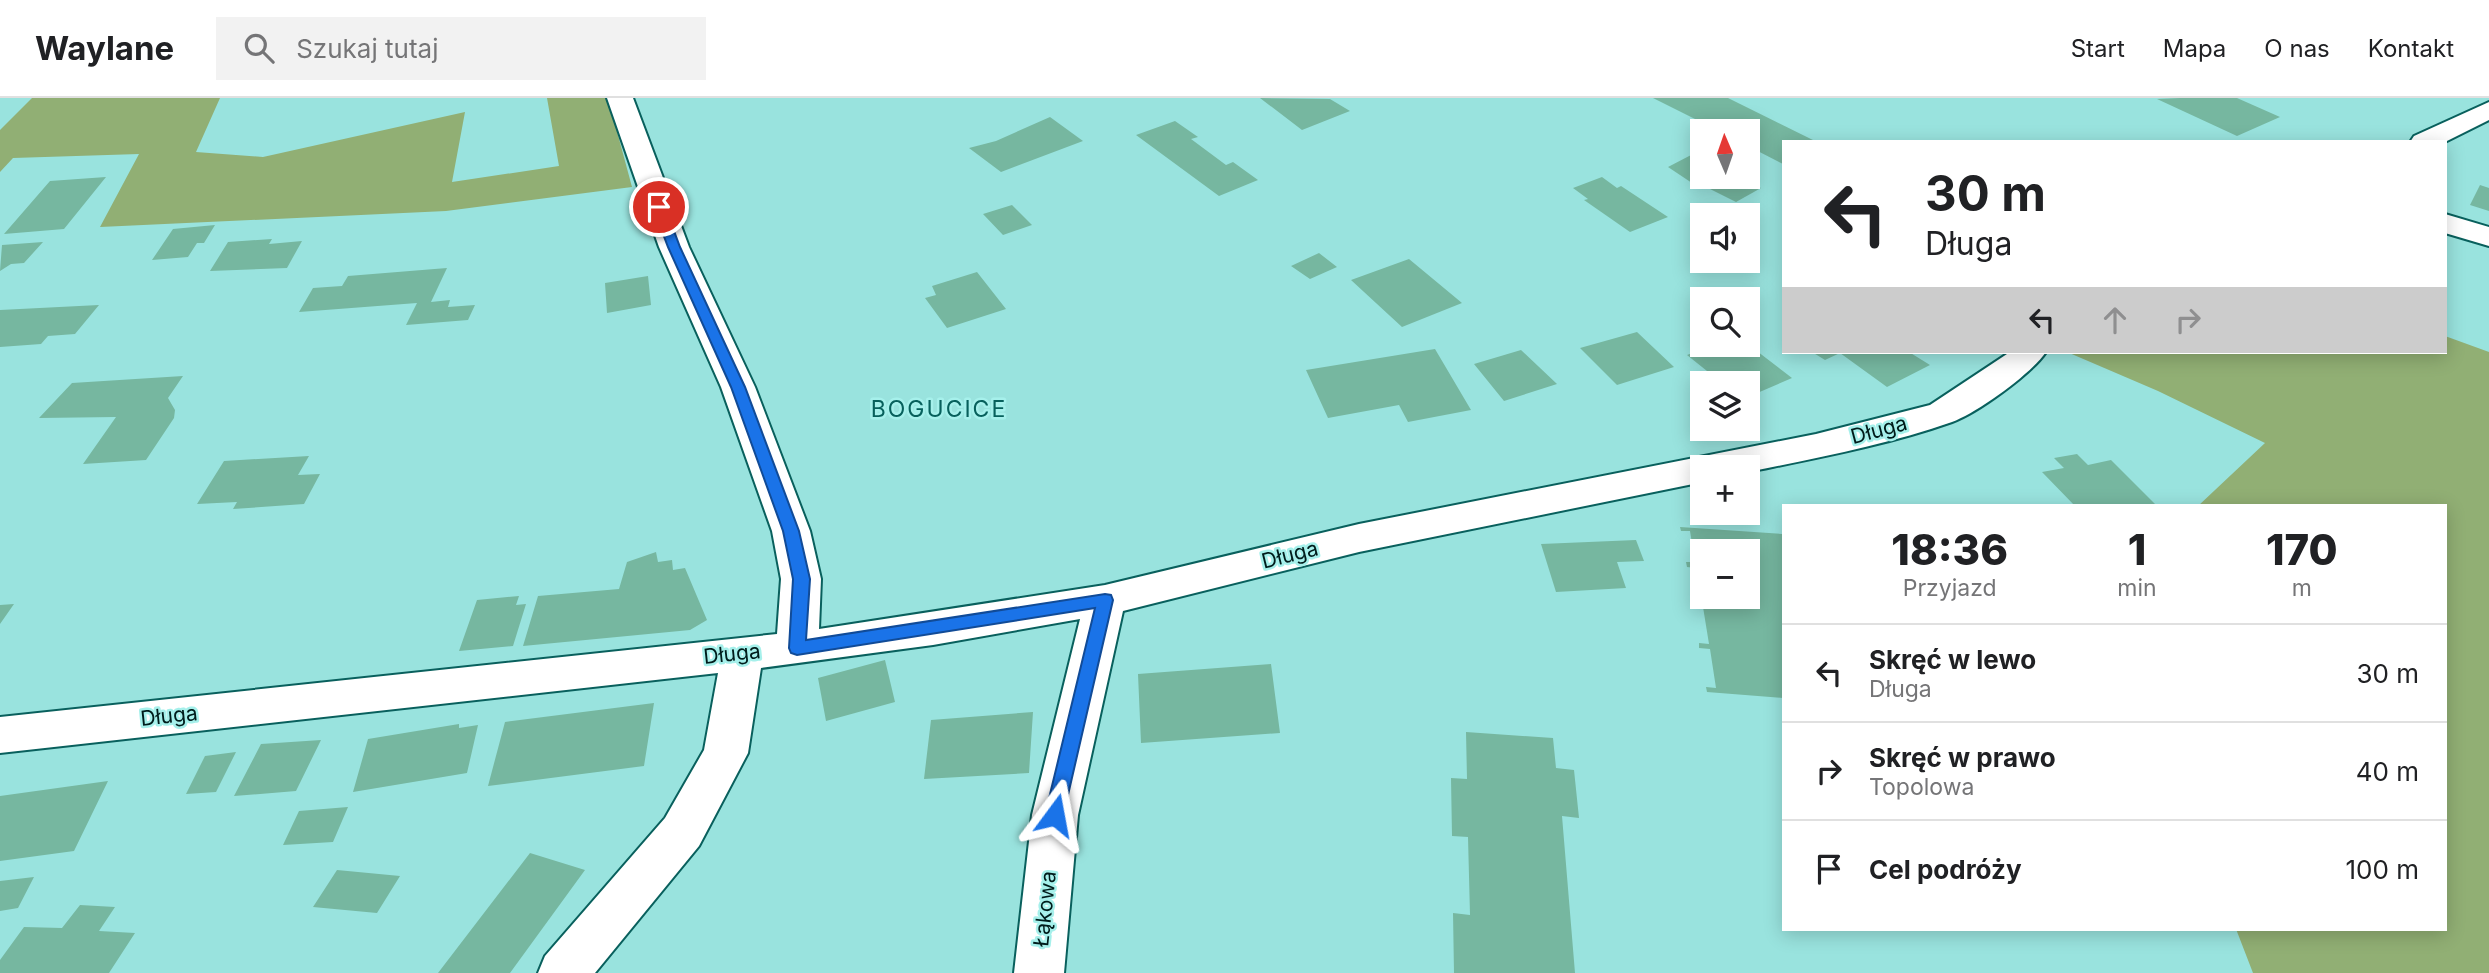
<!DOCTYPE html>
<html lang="pl">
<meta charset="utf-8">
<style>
body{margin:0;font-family:Inter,sans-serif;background:#f2f2f2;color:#202124;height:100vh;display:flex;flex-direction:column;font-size:26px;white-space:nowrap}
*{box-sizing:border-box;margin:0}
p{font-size:23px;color:#757577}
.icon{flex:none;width:38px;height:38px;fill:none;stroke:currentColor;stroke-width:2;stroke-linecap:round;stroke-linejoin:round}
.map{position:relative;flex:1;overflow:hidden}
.details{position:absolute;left:1782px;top:406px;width:665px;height:427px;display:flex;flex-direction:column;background:#fff;border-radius:0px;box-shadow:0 4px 18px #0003}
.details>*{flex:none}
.top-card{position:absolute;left:1782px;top:42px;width:665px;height:214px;border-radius:0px;box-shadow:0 4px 18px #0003;background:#fff;color:#202124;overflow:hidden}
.needle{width:46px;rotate:358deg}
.controls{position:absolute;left:1690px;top:21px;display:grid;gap:14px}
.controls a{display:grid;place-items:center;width:70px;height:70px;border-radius:0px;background:#fff;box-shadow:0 4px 18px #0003;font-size:35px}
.pin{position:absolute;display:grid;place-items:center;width:60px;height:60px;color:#fff;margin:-30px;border:4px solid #fff;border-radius:50%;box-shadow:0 2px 7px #0007}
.me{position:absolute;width:77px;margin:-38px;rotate:13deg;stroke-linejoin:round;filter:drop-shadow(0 0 5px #0008)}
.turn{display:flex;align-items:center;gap:24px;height:147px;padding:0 28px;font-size:32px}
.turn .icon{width:91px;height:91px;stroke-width:2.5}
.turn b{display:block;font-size:49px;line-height:60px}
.lanes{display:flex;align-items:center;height:66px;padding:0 28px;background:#0003;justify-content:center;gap:35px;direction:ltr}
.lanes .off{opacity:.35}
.eta{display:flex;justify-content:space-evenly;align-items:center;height:119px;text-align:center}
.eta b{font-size:42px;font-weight:800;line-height:49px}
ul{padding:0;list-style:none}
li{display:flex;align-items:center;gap:21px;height:98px;padding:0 28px;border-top:2px solid #e0e0e0}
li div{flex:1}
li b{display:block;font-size:26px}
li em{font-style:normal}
header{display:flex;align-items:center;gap:42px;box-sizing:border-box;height:98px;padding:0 35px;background:#fff;border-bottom:2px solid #e0e0e0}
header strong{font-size:33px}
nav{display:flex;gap:38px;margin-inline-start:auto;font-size:24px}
.search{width:490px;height:63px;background:#f2f2f2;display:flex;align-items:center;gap:18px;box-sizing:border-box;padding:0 24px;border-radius:0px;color:#757577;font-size:26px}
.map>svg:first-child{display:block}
</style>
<header>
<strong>Waylane</strong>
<div class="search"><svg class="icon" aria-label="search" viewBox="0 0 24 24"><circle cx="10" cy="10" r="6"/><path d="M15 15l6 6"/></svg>Szukaj tutaj</div>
<nav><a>Start</a><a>Mapa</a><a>O nas</a><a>Kontakt</a></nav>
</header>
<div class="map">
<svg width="2489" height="875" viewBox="0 0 2489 875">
<rect width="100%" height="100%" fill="#99e3de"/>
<path fill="#91af74" d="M 32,0 L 220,0 L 196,54 L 263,59 L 465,14 L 452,84 L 559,68 L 547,0 L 608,0 L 632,89 L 446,113 L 100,129 L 139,56 L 13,60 L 0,74 L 0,32 Z
M 2445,238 L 2489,254 L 2489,875 L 2253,875 L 2236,831 L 2445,831 L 2445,408 L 2198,408 L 2265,345 L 2158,293 L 2067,254 L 2445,254 Z"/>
<path fill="#76b7a0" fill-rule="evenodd" d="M 1260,0 L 1330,1 L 1350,13 L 1302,32 Z
M 1653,0 L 1728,0 L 1817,44 L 1783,44 L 1783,66 L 1748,48 L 1748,33 L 1719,33 Z
M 2180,0 L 2237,0 L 2280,19 L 2237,38 L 2157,1 Z
M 1050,19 L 1083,43 L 1001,74 L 969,50 L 996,43 Z
M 1175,23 L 1198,39 L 1191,41 L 1226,67 L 1233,64 L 1258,82 L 1219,98 L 1136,37 Z
M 1693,56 L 1703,61 L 1703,79 L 1738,79 L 1761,90 L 1736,104 L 1700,86 L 1692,85 L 1668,69 Z
M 106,79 L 64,131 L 4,136 L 50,83 Z
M 1602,79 L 1617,90 L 1621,88 L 1668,119 L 1630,134 L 1584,102 L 1588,101 L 1573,90 Z
M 2480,87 L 2489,90 L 2489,113 L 2470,107 Z
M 1012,107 L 1032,127 L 1003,137 L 983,116 Z
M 215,127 L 204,145 L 197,145 L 188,159 L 152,162 L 173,131 Z
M 272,141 L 269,146 L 302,143 L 287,170 L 210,173 L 228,144 Z
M 43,144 L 24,165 L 11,166 L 0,173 L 2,147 Z
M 1319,155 L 1337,169 L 1310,181 L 1291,168 Z
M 1409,161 L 1462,205 L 1402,229 L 1351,182 Z
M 447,170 L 431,204 L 450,202 L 448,209 L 475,207 L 468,222 L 406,227 L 417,205 L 299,214 L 313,190 L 342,188 L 348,178 Z
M 977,174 L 1006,211 L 947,230 L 925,200 L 936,197 L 932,188 Z
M 648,178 L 651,207 L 607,215 L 605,185 Z
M 99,207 L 75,236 L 48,238 L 41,246 L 0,249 L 0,212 Z
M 1637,234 L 1674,269 L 1617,287 L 1580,250 Z
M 1713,247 L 1728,247 L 1734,251 L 1749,247 L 1792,280 L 1748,299 L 1748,285 L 1722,285 L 1687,257 Z
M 1435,251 L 1471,312 L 1408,324 L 1399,307 L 1328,320 L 1306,272 Z
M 1521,252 L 1557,286 L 1504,303 L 1474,266 Z
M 1812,254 L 1909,254 L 1930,267 L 1887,289 L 1840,255 L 1825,262 Z
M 183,278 L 168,300 L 175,312 L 174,320 L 146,362 L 83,366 L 116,319 L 39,320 L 72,285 Z
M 2077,356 L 2088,367 L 2111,362 L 2157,408 L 2075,408 L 2042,374 L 2064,370 L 2054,360 Z
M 309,358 L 298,377 L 320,376 L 304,406 L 233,411 L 237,404 L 197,406 L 224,363 Z
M 1680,429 L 1782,436 L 1783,600 L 1707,594 L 1706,589 L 1716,590 L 1710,551 L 1699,550 L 1699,545 L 1709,546 L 1703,509 L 1693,509 L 1692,504 L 1701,505 L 1696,470 L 1687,469 L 1686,464 L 1695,464 L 1690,433 L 1681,433 ZM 1703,453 L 1748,453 L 1748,499 L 1703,499 Z
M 1636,442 L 1644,463 L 1617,464 L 1626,490 L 1556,494 L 1541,446 Z
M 656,454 L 658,464 L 672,462 L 673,472 L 685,470 L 707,522 L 690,532 L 523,548 L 538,498 L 619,491 L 627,464 Z
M 519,498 L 516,507 L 526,506 L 513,548 L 459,553 L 477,502 Z
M 14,506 L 0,526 L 0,507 Z
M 885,562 L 895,604 L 826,623 L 818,580 Z
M 1271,566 L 1280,635 L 1141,645 L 1138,576 Z
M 654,605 L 644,668 L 488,688 L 505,624 Z
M 1033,614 L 1029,675 L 924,681 L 931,622 Z
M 459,626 L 459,630 L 478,627 L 467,675 L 353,694 L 368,641 Z
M 1466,634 L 1553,640 L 1556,670 L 1574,672 L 1579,720 L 1562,718 L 1575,875 L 1454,875 L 1453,815 L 1470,817 L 1468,739 L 1452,738 L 1451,680 L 1467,681 Z
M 321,642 L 296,693 L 234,698 L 261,646 Z
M 236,654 L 216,694 L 186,696 L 205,658 Z
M 108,683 L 74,753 L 0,763 L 0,698 Z
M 348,709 L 333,744 L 283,747 L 299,713 Z
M 530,755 L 585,772 L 510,875 L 438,875 Z
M 337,772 L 400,778 L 377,815 L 313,809 Z
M 34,779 L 18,810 L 0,813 L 0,783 Z
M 80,807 L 115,809 L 99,833 L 135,835 L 109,875 L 0,875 L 0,862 L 24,829 L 62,830 Z"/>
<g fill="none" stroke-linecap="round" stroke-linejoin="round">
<defs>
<path id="minor" d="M 607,0 L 633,0 L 689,149 L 755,289 L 810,433 L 821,481 L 819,531 L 1105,487 L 1359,426 L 1816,336 L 1930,307 L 2010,254 L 2046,254 C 2031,276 1977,315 1952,324 C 1887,347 1816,360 1748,374 L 1748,369 L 1703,369 L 1703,384 L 1359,454 L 1123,513 L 1078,717 L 1064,875 L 1014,875 L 1032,717 L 1080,521 L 933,547 L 761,570 L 748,655 L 699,748 L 595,875 L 538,875 L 545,858 L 665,720 L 704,652 L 718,575 L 0,655 L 0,619 L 777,536 L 781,481 L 772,433 L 721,289 L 659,149 Z
M 2489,4 L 2489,22 L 2445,44 L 2410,44 L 2414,38 Z
M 2445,116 L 2489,129 L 2489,148 L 2445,135 Z"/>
</defs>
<use href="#minor" stroke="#09605d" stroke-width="4"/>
<use href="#minor" fill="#fff" fill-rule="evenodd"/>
</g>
<path fill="#1a73e8" stroke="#114b97" stroke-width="2" d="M 659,106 L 665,109 L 680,149 L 745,289 L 799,433 L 810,481 L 806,542 L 1105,496 L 1111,497 L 1113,502 L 1062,723 L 1048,723 L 1045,717 L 1095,510 L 797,557 L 791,555 L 789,550 L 793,481 L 783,433 L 731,289 L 668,149 L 653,109 Z"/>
<g text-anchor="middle" stroke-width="5" stroke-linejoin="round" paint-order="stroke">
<g font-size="21" fill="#001c1b" stroke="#a6f0eb">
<text transform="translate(1879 332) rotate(-15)" y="7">Długa</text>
<text transform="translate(1290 457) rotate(-14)" y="7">Długa</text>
<text transform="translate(732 556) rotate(-6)" y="7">Długa</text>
<text transform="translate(169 618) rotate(-6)" y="7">Długa</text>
<text transform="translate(1045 811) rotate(-84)" y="7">Łąkowa</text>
</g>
<g font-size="23" letter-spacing="2" fill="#07605c" stroke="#a6f0eb">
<text x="939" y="319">BOGUCICE</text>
</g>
</g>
</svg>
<div class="controls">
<a><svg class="needle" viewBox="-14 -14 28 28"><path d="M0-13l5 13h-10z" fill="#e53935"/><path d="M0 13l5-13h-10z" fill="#757577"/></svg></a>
<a><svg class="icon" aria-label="sound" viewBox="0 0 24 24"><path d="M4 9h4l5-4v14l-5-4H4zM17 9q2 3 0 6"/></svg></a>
<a><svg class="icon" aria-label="search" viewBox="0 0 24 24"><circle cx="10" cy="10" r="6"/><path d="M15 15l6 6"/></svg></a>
<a><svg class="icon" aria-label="layers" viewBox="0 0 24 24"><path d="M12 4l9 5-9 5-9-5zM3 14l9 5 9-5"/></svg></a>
<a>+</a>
<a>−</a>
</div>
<div class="pin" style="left:659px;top:109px;background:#d93025"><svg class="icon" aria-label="arrive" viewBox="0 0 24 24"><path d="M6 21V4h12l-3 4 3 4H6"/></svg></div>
<svg class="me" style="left:1055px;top:717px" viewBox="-20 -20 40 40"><path d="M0-17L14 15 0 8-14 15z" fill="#1a73e8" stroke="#fff" stroke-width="4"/></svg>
<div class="top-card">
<div class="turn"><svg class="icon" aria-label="left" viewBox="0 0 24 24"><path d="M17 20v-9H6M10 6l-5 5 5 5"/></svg><div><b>30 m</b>Długa</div></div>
<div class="lanes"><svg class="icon" aria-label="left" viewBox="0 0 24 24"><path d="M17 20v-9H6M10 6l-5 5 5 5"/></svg><svg class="icon off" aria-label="ahead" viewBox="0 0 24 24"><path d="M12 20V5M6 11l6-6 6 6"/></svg><svg class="icon off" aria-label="right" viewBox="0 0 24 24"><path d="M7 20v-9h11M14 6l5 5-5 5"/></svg></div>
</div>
<section class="details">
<div class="eta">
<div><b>18:36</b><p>Przyjazd</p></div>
<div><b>1</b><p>min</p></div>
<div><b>170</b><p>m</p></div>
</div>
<ul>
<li><svg class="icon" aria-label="left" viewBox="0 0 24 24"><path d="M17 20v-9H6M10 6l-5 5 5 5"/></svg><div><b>Skręć w lewo</b><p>Długa</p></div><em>30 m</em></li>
<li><svg class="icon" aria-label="right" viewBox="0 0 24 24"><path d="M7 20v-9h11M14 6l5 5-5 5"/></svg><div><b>Skręć w prawo</b><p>Topolowa</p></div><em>40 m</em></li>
<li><svg class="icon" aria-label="arrive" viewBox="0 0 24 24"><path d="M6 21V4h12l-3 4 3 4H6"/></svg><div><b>Cel podróży</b></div><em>100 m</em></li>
</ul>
</section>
</div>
